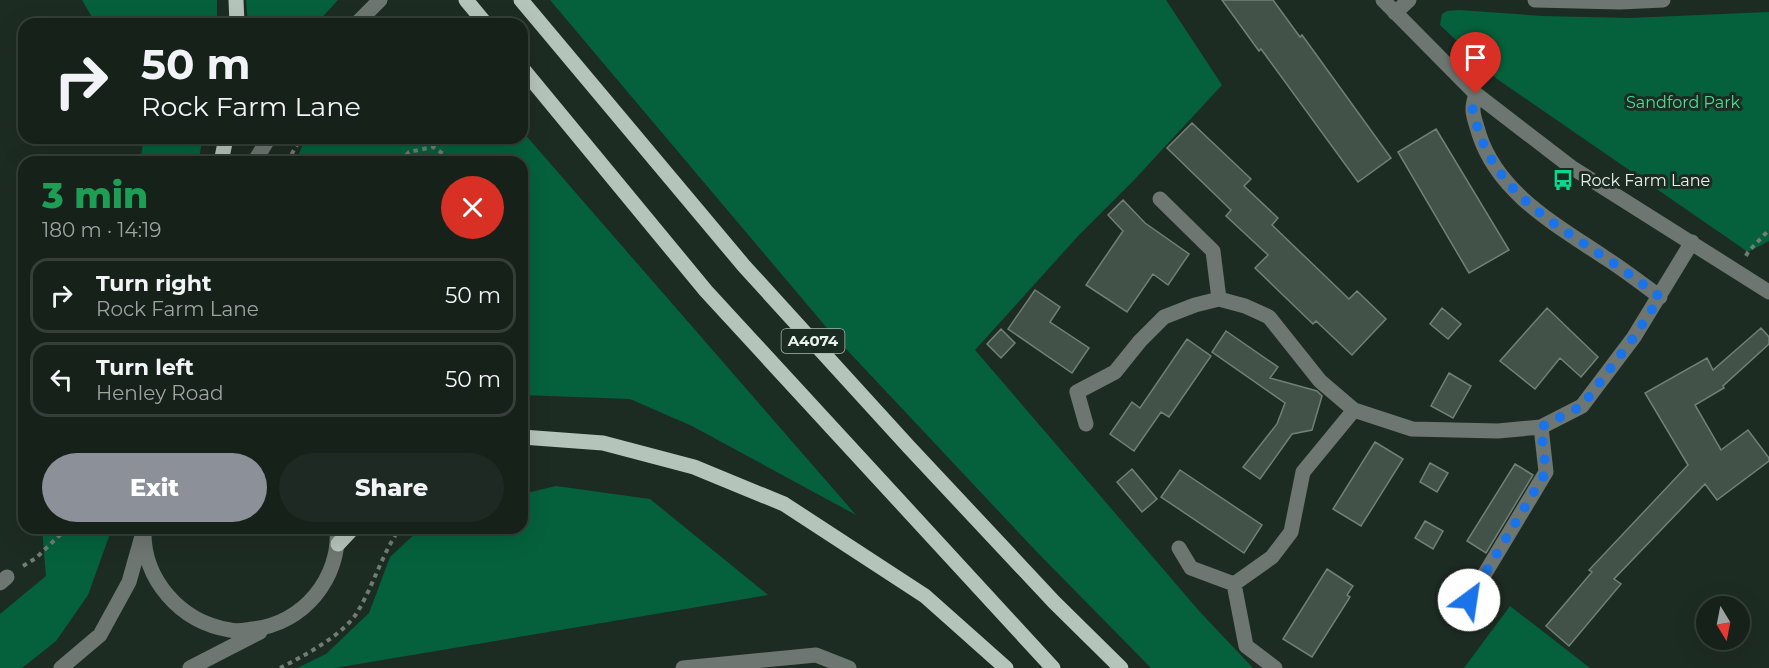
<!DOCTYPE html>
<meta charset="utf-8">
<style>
body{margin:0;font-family:Montserrat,sans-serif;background:#1f2923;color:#f1f3f6;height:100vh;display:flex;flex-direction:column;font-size:22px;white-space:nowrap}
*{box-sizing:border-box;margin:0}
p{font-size:20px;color:#9ea3a2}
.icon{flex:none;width:33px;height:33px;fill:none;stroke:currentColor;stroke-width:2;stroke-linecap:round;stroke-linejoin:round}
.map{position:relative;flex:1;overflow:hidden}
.drawer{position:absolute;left:18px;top:156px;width:510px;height:378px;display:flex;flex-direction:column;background:#16211a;border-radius:18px;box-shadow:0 6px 24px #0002,0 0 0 2px #353e39}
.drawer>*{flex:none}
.top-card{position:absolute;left:18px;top:18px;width:510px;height:126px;border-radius:18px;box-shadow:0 6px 24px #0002,0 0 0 2px #353e39;background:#16211a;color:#f1f3f6;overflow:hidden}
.needle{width:39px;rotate:170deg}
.controls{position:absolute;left:1696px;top:596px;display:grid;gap:12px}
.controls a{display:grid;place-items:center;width:54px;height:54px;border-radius:50%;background:#16211a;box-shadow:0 6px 24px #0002,0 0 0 2px #353e39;font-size:30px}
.pin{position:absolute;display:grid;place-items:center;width:51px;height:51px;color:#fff;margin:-62px -26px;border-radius:50% 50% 50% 0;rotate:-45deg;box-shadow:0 0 6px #0007}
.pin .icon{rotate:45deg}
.me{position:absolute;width:66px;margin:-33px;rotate:31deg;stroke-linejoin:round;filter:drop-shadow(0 0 4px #0008)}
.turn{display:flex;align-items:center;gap:21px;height:126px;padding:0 24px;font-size:27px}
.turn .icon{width:78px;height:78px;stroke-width:2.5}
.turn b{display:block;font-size:42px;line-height:51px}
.round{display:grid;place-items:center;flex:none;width:63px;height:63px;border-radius:32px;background:#1f2923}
.head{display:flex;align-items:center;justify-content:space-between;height:102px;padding:0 24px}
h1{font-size:36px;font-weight:800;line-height:45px;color:#1e9e55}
.primary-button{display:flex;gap:12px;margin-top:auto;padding:12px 24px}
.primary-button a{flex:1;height:69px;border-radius:36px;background:#8c9099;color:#fff;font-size:24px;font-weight:800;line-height:69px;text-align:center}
.primary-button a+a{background:#1f2923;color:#f1f3f6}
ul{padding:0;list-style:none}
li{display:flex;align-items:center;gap:18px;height:75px;margin:0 12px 9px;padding:0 12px;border:3px solid #353e39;border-radius:18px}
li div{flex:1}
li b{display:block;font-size:22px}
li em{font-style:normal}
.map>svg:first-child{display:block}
</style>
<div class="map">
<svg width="1769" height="668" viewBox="0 0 1769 668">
<rect width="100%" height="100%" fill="#1d2c23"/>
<path fill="#05613c" d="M 82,0 L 217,0 L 217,24 L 96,24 Z
M 246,0 L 338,0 L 316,24 L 248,24 Z
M 550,0 L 1166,0 L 1222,85 L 1134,180 L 1079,235 L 975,350 L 1200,612 L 1253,668 L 1151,668 L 1036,551 L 832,334 Z
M 1459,10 L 1542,16 L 1630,18 L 1769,12 L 1769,241 L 1748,252 L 1497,79 L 1440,25 L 1442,14 L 1447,11 Z
M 522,131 L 856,515 L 692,426 L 630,399 L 522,395 L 522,162 L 295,162 L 306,138 L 522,138 Z
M 144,138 L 202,138 L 199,162 L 140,162 Z
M 556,486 L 650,499 L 768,595 L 335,668 L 297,668 L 326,654 L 369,613 L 390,557 L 421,528 L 522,528 L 522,494 Z
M 42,528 L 112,528 L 88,595 L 56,641 L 22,668 L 0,668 L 0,614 L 46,576 Z
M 1510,606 L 1590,668 L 1464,668 Z"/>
<path fill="#425248" stroke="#6f8176" stroke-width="1.5" d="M 1222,0 L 1273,0 L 1300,37 L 1302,35 L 1391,158 L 1358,182 L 1261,49 L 1259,51 Z
M 1192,123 L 1251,179 L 1244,186 L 1278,218 L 1272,225 L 1349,299 L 1357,291 L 1386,319 L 1352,355 L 1316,321 L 1313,324 L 1255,268 L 1268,255 L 1226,216 L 1231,210 L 1167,148 Z
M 1436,129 L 1509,250 L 1469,273 L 1398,152 Z
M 1123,200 L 1145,223 L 1189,254 L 1168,285 L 1153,274 L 1127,312 L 1086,285 L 1123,231 L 1108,215 Z
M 1035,290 L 1060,307 L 1050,322 L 1089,348 L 1072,373 L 1008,329 Z
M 1442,308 L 1461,324 L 1448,339 L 1430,324 Z
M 1547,308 L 1598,357 L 1581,377 L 1560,358 L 1535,389 L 1500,361 Z
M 1761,328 L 1769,337 L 1769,344 L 1723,386 L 1724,388 L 1695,405 L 1721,450 L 1748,430 L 1769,458 L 1769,461 L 1717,500 L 1705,484 L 1614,579 L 1621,584 L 1569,646 L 1546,626 L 1592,572 L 1589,570 L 1688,465 L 1645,393 L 1707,358 L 1713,370 Z
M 1001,329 L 1015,343 L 1001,358 L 987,344 Z
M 1226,331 L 1278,367 L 1270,378 L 1317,391 L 1322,396 L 1312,430 L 1292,434 L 1260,479 L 1243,467 L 1277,424 L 1285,403 L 1212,352 Z
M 1187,339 L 1211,356 L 1169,417 L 1161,412 L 1134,451 L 1110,434 L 1132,402 L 1140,408 Z
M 1449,373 L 1471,386 L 1453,418 L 1431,406 Z
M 1375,442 L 1403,459 L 1361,526 L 1333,509 Z
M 1430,463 L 1448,473 L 1437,492 L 1420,482 Z
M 1515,464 L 1533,475 L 1486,553 L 1467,541 Z
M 1132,469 L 1157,499 L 1142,512 L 1117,482 Z
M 1180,470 L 1262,525 L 1244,553 L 1161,497 Z
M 1425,521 L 1443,531 L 1433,549 L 1415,538 Z
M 1327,569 L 1353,586 L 1347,595 L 1350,597 L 1312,657 L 1283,639 Z"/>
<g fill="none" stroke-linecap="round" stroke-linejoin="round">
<path stroke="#707c74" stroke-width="4" stroke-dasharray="4.5 4.5" stroke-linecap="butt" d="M 287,162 L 301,138
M 400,162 L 409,152 L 433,147 L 455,162
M 1746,256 L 1748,252 L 1769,230
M 23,566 L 36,558 L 67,528
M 280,668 C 304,656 345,634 358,611 C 374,584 382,554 400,528"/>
<path stroke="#6e7671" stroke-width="15" d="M 1383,0 L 1476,94 L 1571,167 L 1769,292
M 1535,0 L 1620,2 L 1663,0
M 1395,13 L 1409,0
M 356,24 L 380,0
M 1476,94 C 1470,112 1474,116 1479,134 C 1498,193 1555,224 1604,257 C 1623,269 1641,283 1660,297
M 254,162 L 269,138
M 1160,199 L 1213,251 L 1219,299
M 1086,424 L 1077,392 L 1115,372 L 1140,341 L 1164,317 L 1195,305 L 1219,299 L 1245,306 L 1269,317 L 1320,381 L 1354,410 L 1412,429 L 1498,431 L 1541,427 L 1582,406 L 1634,337 L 1692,242
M 144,528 C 142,579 180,622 230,630 C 237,632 245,630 253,629 C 303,624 341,578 337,528
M 1179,548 L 1191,568 L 1234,584
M 0,583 L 7,577
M 1469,600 L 1546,472 L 1541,427
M 61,668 L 100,635 L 129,582 L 142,536
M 190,668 L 260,632
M 683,668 L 816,655 L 849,668
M 1275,668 L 1246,646 L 1234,584 L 1272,557 L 1291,532 L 1303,472 L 1354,410"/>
<path stroke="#b5c4ba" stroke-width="15" d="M 236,0 L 237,24
M 466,0 L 486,24
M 521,0 L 744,266 L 908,446 L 1054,602 L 1121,668
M 522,68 L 706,291 L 1053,668
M 221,162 L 226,138
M 522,437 L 603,443 L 694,467 L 784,504 L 925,596 L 1006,668
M 338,544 L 353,528"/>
</g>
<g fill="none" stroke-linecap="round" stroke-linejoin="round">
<path stroke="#1a73e8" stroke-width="10" stroke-dasharray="0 18" d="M 1469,600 L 1546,472 L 1541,427 L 1582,406 L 1634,337 L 1660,297 C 1641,283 1623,269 1604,257 C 1552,222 1498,193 1478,129 C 1473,113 1470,111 1476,94"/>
</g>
<defs>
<symbol id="bus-bare" viewBox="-9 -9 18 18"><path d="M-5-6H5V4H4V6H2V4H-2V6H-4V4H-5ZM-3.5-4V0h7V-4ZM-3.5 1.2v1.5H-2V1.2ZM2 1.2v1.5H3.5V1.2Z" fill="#0ad98b" stroke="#1d2c23" stroke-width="2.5" paint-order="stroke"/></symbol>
</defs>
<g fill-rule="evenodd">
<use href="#bus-bare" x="1548" y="165" width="30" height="30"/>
</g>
<g text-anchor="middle" stroke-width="6" stroke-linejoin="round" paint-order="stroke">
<rect fill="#1d2c23" stroke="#abb6af" stroke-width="1.5" x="781.5" y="329" width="63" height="24" rx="4.5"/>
<g font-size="15" font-weight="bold" fill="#e8f1eb">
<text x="813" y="346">A4074</text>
</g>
<g font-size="16" fill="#4cdd97" stroke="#1d2c23">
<text x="1683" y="108">Sandford Park</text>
</g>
<g font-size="16" fill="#e8f1eb" stroke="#1d2c23" text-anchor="start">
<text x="1580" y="186">Rock Farm Lane</text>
</g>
</g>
</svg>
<div class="controls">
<a><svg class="needle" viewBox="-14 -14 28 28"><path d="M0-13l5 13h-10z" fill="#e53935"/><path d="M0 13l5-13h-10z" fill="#9ea3a2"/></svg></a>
</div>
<div class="pin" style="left:1476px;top:94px;background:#d93025"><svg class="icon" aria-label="arrive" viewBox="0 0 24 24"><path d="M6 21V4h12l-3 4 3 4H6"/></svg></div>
<svg class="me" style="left:1469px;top:600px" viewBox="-20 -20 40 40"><circle r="19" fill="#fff"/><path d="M0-13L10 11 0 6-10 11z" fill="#1a73e8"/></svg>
<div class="top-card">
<div class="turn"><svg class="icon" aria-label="right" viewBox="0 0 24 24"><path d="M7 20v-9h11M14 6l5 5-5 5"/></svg><div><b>50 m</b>Rock Farm Lane</div></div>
</div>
<section class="drawer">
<div class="head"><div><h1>3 min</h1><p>180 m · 14:19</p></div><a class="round" style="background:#d93025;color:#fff"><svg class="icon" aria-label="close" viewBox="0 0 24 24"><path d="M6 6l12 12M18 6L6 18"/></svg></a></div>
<ul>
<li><svg class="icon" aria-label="right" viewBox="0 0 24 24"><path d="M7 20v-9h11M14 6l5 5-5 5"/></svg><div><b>Turn right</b><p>Rock Farm Lane</p></div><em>50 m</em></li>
<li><svg class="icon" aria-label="left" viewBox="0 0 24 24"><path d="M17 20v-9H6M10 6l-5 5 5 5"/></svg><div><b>Turn left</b><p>Henley Road</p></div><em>50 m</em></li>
</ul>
<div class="primary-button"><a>Exit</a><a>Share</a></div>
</section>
</div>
